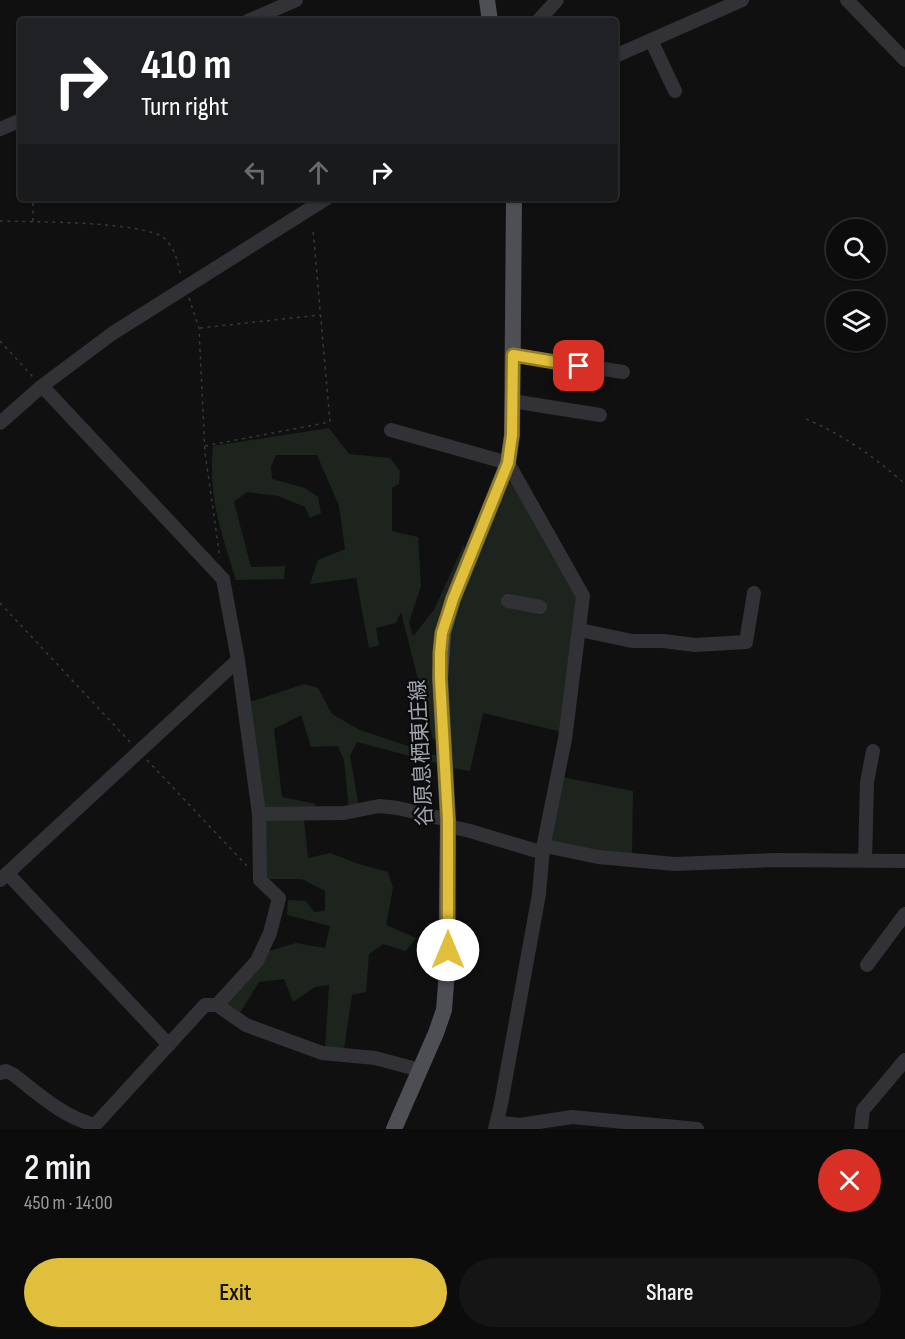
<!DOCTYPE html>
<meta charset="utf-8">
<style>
body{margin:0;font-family:"Sofia Sans Condensed","Noto Sans JP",sans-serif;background:#151516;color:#f1f3f6;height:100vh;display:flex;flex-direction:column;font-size:22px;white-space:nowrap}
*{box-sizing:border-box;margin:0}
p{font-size:20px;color:#9a9b9d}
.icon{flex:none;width:33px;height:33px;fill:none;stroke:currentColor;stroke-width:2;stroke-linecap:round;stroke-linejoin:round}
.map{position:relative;height:1129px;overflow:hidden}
.side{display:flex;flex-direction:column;background:#0c0c0d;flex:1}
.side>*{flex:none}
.banner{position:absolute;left:18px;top:18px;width:600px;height:183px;border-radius:6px;box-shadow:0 2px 4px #0004,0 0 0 2px #2c2c2e;background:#202124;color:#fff;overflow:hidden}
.controls{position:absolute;left:826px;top:219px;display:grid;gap:12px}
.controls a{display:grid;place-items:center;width:60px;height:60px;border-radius:50%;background:#0c0c0d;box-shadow:0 2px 4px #0004,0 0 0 2px #2c2c2e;font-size:30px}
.pin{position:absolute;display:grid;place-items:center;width:51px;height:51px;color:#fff;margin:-26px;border-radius:12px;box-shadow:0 3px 9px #0006}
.me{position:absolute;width:66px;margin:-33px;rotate:0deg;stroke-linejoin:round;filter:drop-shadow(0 0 4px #0008)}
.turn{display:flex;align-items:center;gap:21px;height:126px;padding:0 24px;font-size:27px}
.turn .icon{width:78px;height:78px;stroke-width:2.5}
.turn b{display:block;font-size:42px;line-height:51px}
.lanes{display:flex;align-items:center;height:57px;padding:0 24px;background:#0003;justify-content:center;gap:30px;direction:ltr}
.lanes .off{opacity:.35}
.round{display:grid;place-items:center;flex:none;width:63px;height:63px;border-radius:32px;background:#151516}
.overview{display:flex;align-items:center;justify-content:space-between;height:102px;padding:0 24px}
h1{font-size:36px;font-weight:600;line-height:45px}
.action{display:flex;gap:12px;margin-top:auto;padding:12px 24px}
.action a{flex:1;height:69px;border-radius:36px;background:#dfbf3b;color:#111;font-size:24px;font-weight:600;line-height:69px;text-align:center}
.action a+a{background:#151516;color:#f1f3f6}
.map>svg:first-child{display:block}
</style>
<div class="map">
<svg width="905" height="1129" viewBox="0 0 905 1129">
<rect width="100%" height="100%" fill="#101011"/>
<path fill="#1d241e" d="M 329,428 L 349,454 L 390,458 L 400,471 L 399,484 L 392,488 L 392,531 L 418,537 L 421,586 L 409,622 L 413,636 L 434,610 L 464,544 L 465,555 L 448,601 L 439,741 L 433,739 L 401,612 L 396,623 L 376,628 L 379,645 L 369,648 L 356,578 L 310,584 L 318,560 L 345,549 L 339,506 L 317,455 L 276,455 L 271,467 L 272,479 L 305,488 L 318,497 L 321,513 L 310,518 L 305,507 L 278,496 L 247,492 L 234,502 L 251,567 L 285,566 L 284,579 L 236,580 C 221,531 208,498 213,446 Z
M 505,482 L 517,484 L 577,593 L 562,732 L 483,713 L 470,771 L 451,768 L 445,681 L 448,632 Z
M 304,684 L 318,688 L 332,714 L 360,730 L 440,757 L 440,764 L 357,742 L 350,756 L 359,807 L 349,810 L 344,760 L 338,746 L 311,747 L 301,715 L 274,729 L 282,797 L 316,804 L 304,819 L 308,858 L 330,853 L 359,864 L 388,872 L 393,888 L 386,925 L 416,938 L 406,951 L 383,944 L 369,954 L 366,992 L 352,995 L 344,1049 L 325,1050 L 329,985 L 315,987 L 293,1002 L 284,979 L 259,982 L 238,1016 L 224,1007 L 269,951 L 296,943 L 325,948 L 330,926 L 287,915 L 288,900 L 306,901 L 314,912 L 325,911 L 325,891 L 302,879 L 264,879 L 250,702 Z
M 562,777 L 633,791 L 632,857 L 550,844 Z"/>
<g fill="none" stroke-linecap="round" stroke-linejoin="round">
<path stroke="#38383d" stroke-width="1.5" stroke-dasharray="3 4.5" stroke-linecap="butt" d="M 0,221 C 31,222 147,221 165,239 C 176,250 178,263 181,277
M 33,221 L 33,198
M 189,298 L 199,328 L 205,453 L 220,558
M 200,328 L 320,315
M 0,341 L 33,377
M 806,419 C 842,434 876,458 905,484
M 205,446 L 330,422 L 313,230
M 0,603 L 130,742
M 147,760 L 247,866"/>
<path stroke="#323236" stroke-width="14" d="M 847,0 L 905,60
M 248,21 L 296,0
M 538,21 L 557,0
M 651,40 L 675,91
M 615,56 L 742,0
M 0,129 L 21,120
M 513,355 L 623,372
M 42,386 L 223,579 L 238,660 L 259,814 L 260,880 L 279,898 L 270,933 L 257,961 L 217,1005
M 512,401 L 600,415
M 0,423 L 42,386 L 113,333 L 327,198
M 391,430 L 508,463 L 583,596 L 565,739 L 543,848 L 539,894 L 501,1104 L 495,1129
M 508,601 L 540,607
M 580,630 L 632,641 L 663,641 L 695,645 L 746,642 L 754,593
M 259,814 L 344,813 L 379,806 L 398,808 L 448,820
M 448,826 L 470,831 L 537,851 L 550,847 L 598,857 L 675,864 L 774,860 L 905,861
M 865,861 L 867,782 L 873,751
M 7,873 L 169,1045
M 0,880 L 238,660
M 867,965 L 905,914
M 0,1073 L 6,1071 L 14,1075 C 40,1095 63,1117 95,1125
M 497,1122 L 520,1125 L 572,1117 L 697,1129
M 95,1125 L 205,1005 L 217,1005 L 246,1025 L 322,1053 L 375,1058 L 420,1070
M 861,1129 L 863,1110 L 905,1060"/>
<path stroke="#4e4e55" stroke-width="16" d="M 487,0 L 490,21
M 394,1129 L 436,1033 L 444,1010 L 446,984 L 448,820 L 440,678 L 443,633 L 453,599 L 508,463 L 512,435 L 514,198"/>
</g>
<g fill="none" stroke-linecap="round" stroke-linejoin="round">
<defs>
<path id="route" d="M 448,950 L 448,820 L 440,678 L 440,653 L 442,633 L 453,599 L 508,463 L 512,435 L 513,355 L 579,366"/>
</defs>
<use href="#route" stroke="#917c26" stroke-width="15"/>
<use href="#route" stroke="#dfbf3b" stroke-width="10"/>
</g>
<g text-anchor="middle" stroke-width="4.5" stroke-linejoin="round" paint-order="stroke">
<g font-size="21" fill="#a3a5b1" stroke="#0b0b0c">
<text transform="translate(421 753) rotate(-93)" y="7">谷原息栖東庄線</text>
</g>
</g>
</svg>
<div class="controls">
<a><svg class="icon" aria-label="search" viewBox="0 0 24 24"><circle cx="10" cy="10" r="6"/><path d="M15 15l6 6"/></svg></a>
<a><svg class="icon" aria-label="layers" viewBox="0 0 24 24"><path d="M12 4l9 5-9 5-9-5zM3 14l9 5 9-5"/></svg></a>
</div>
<div class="pin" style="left:579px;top:366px;background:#d93025"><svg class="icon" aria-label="arrive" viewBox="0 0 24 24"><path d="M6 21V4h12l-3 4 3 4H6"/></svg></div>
<svg class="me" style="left:448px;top:950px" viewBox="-20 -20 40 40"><circle r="19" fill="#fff"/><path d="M0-13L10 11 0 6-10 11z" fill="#dfbf3b"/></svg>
<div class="banner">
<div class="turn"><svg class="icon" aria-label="right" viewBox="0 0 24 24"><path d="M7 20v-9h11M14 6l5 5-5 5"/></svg><div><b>410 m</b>Turn right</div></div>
<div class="lanes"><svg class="icon off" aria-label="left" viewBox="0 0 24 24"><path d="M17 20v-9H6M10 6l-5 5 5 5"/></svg><svg class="icon off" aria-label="ahead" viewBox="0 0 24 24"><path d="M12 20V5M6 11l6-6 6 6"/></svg><svg class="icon" aria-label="right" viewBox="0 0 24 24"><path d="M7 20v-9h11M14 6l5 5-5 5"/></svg></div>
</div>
</div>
<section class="side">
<div class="overview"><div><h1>2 min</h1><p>450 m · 14:00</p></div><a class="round" style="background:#d93025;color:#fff"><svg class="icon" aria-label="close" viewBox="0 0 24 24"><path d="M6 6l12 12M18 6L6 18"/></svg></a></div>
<div class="action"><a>Exit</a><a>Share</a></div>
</section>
